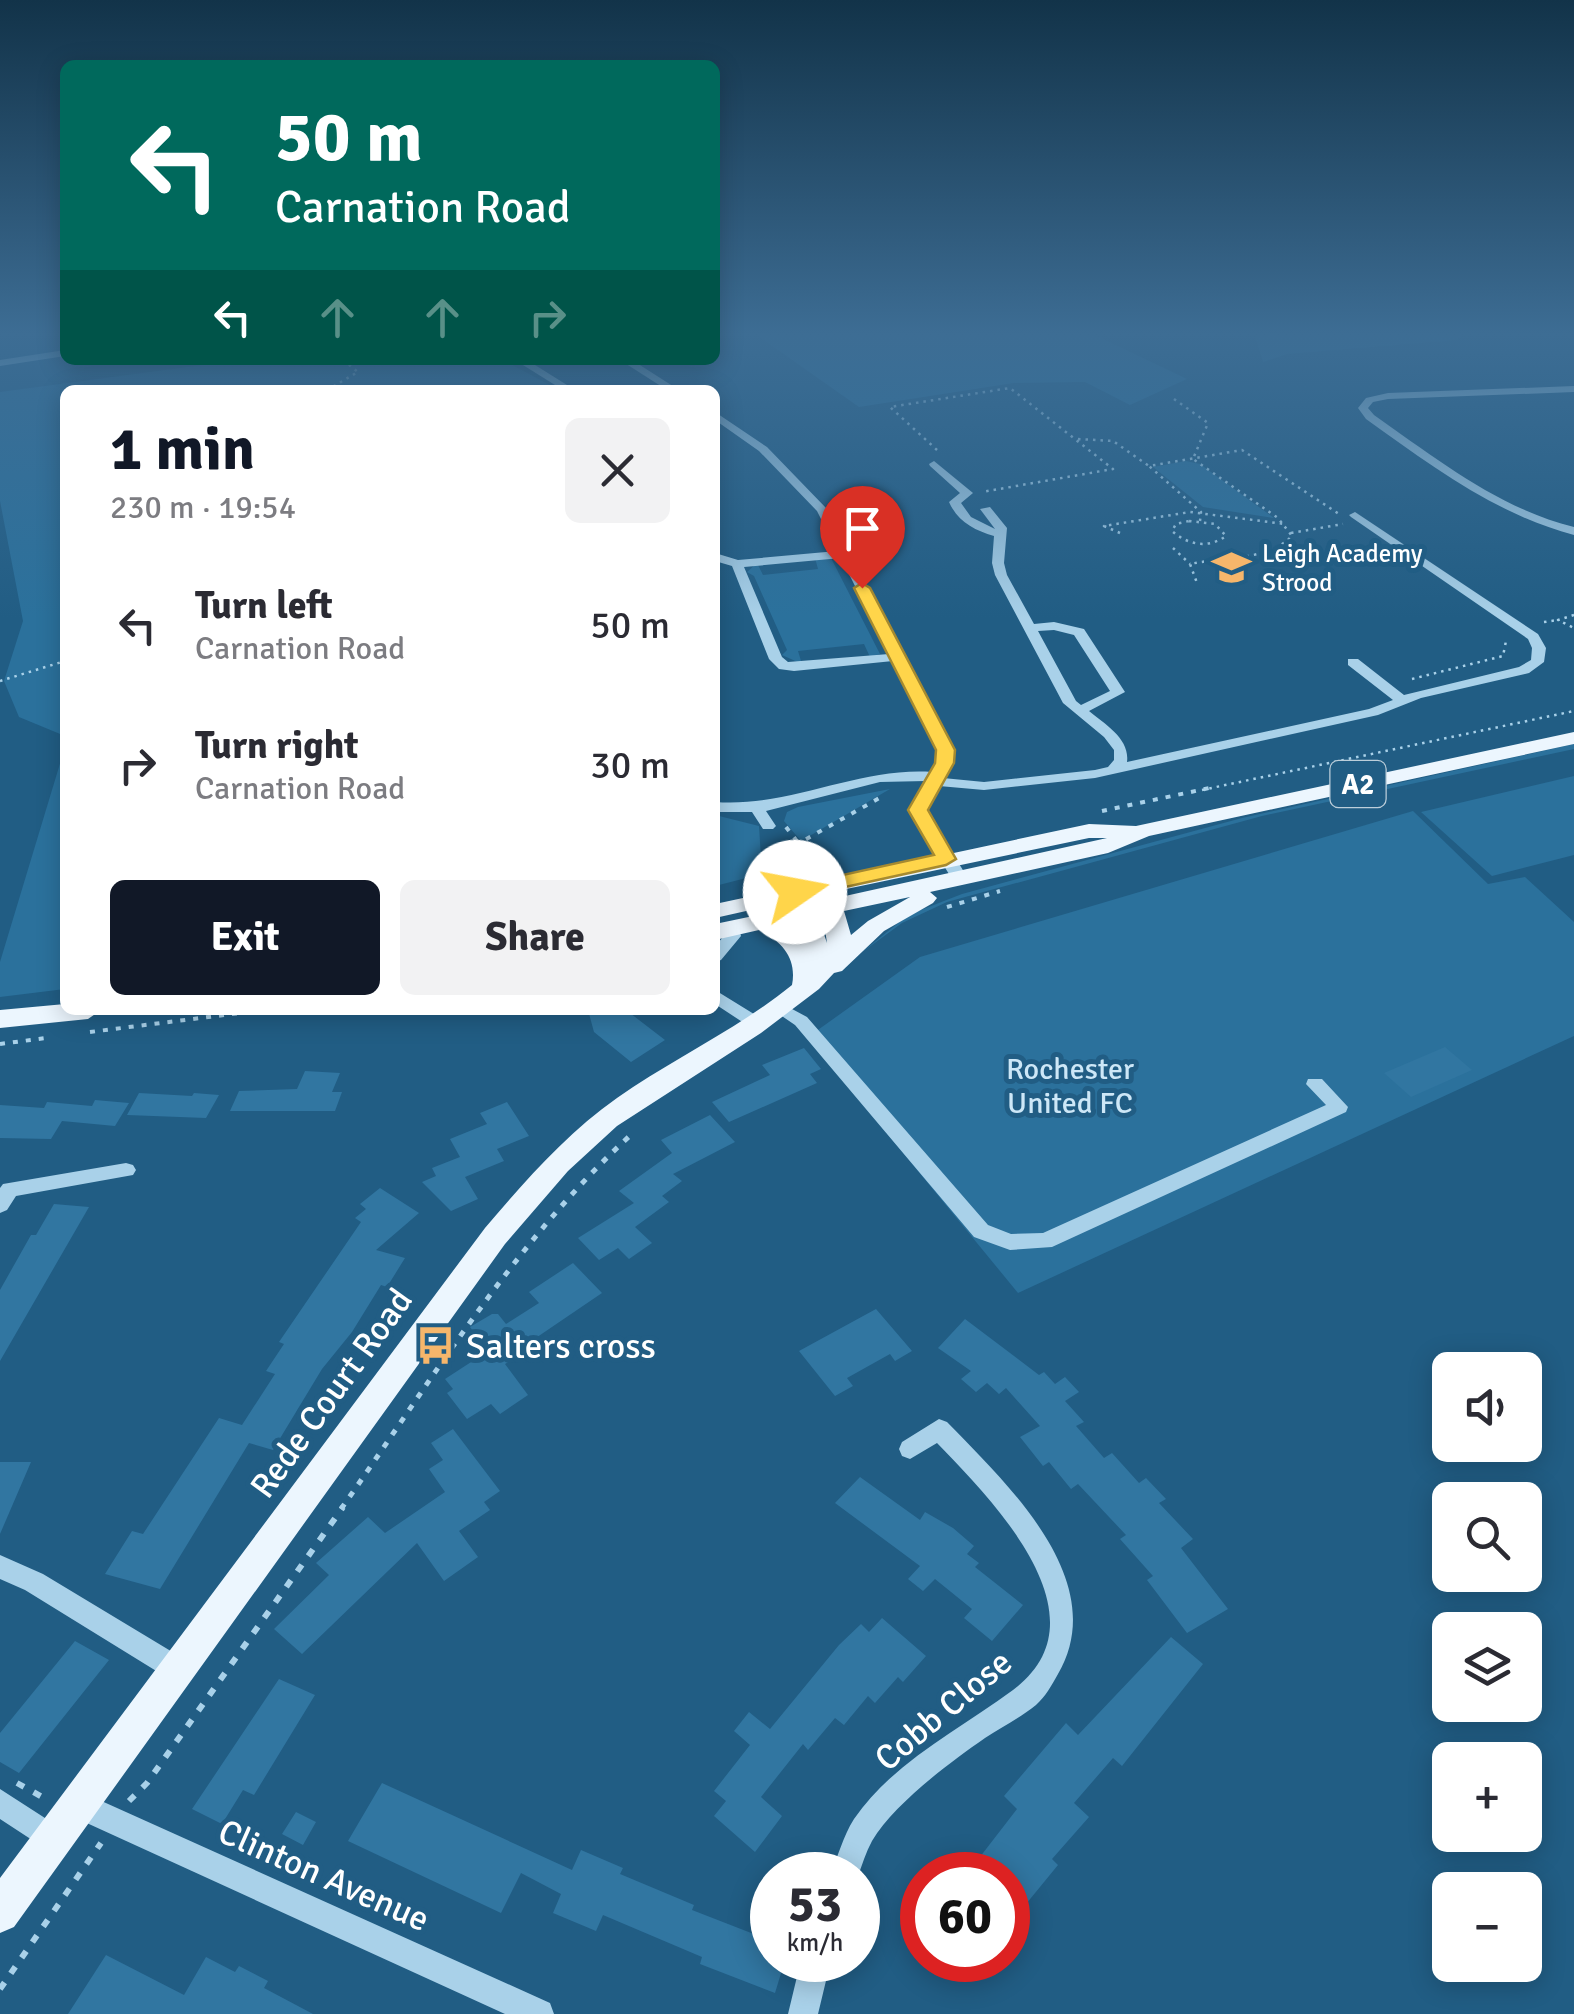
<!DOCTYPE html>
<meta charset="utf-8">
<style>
body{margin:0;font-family:Signika,sans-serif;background:#f2f2f3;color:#2b2b33;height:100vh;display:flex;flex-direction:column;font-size:38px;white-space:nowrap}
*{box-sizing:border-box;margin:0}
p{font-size:32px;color:#7c7c81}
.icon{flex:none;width:55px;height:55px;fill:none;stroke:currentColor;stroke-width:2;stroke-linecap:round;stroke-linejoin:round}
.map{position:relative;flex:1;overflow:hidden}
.drawer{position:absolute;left:60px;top:385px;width:660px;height:630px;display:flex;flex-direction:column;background:#fff;border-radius:15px;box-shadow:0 5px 25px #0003}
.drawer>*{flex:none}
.banner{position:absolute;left:60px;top:60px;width:660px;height:305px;border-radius:15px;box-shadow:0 5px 25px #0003;background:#00695c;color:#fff;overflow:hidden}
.fabs{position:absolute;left:1432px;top:1352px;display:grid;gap:20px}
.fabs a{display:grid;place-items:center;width:110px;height:110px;border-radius:15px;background:#fff;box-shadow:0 5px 25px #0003;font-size:50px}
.speed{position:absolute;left:750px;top:1852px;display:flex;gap:20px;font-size:50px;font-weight:700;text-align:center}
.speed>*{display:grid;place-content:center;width:130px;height:130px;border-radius:50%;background:#fff;box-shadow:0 5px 25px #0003;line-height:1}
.speed small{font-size:25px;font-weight:400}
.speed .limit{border:15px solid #d22;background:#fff;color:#111}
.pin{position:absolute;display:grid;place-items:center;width:85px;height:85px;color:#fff;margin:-102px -42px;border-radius:50% 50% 50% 0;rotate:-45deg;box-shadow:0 0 10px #0007}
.pin .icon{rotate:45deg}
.me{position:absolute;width:110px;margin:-55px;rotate:78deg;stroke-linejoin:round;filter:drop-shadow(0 0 8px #0008)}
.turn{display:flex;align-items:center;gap:35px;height:210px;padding:0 50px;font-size:45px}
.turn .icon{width:130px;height:130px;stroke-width:2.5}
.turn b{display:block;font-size:70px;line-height:85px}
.lanes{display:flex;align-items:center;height:95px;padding:0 50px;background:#0003;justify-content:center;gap:50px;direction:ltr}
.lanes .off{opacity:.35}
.round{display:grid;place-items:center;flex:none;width:105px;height:105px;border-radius:15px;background:#f2f2f3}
.summary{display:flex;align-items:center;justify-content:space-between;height:170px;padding:0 50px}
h1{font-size:60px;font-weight:700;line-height:75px;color:#111827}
.cta{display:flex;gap:20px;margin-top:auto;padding:20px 50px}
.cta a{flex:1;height:115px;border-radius:15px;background:#111827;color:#fff;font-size:40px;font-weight:700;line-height:115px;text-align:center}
.cta a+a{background:#f2f2f3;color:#2b2b33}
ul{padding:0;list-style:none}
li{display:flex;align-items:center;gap:30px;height:140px;padding:0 50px}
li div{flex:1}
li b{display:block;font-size:38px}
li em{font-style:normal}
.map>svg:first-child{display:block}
</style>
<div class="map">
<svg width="1574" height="2014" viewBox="0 0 1574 2014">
<rect width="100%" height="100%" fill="#215d84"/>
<path fill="#2b719c" d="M 758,336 L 1097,336 L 1187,379 L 1130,405 L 1085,382 L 1014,383 L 859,407 Z
M 1255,336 L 1461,336 L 1457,340 L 1287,354 L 1263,362 Z
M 240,360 L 503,360 L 559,390 L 65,390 L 65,736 L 19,717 L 4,681 L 23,621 L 0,501 L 0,392 Z
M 1186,461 L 1200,464 L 1274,518 L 1203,507 L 1153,467 Z
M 815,558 L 831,558 L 880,654 L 870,657 L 864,644 L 798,651 L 802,664 L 782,655 L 787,650 L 754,576 L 747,572 L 757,563 L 763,575 L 818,569 Z
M 1574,744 L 1574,749 L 1262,816 L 947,902 L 902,923 L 861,953 L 908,915 L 962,894 L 1242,818 Z
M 65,747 L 65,989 L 0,997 L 0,962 Z
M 1574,776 L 1574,855 L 1492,876 L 1421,812 Z
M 890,789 L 801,841 L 784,821 L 787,812 L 798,807 Z
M 1413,811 L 1488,884 L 1525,877 L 1574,922 L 1574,1036 L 1018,1293 L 808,1037 L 920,957 Z
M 715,815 L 759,826 L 762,874 L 715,886 Z"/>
<path fill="#3176a1" d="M 588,1010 L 626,1010 L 665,1040 L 631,1062 L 594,1032 Z
M 1445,1047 L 1472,1070 L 1411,1097 L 1384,1073 Z
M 804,1048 L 821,1069 L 810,1074 L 817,1083 L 729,1122 L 712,1102 L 770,1075 L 762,1065 Z
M 305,1071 L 340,1073 L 332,1092 L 342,1092 L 335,1111 L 230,1111 L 239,1091 L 297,1089 Z
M 139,1093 L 192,1096 L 194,1093 L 219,1095 L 206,1118 L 127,1115 Z
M 95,1100 L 129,1103 L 115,1126 L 62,1121 L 51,1139 L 0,1138 L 0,1105 L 44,1108 L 47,1102 L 92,1106 Z
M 507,1102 L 529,1136 L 497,1149 L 504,1161 L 465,1177 L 478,1199 L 451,1211 L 422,1182 L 436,1176 L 432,1168 L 460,1157 L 450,1139 L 487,1124 L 480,1113 Z
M 710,1115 L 735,1142 L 673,1174 L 682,1181 L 662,1196 L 669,1202 L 635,1227 L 652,1243 L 629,1259 L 618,1248 L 599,1260 L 578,1238 L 634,1203 L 619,1191 L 672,1153 L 661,1140 Z
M 380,1188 L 419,1213 L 376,1250 L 405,1258 L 387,1287 L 381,1285 L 352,1332 L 322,1369 L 273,1450 L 249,1443 L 160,1589 L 105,1574 L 132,1531 L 143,1534 L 219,1418 L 242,1425 L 275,1374 L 266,1371 L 284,1344 L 279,1342 L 361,1222 L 355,1218 L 366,1209 L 360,1204 Z
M 54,1204 L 89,1207 L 0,1361 L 0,1290 L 31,1235 L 36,1235 Z
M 573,1263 L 602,1293 L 524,1346 L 528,1350 L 505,1364 L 528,1395 L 500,1414 L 491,1404 L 467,1419 L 447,1393 L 453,1389 L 445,1379 L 488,1351 L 470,1327 L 492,1314 L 498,1314 L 506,1324 L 539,1303 L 529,1292 Z
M 876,1309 L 912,1351 L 895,1361 L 890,1354 L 847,1378 L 853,1386 L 835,1396 L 799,1351 Z
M 965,1319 L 1039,1375 L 1044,1372 L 1055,1384 L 1065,1377 L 1079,1392 L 1065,1401 L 1084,1422 L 1076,1426 L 1104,1458 L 1112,1453 L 1139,1483 L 1146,1478 L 1166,1499 L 1159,1503 L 1193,1539 L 1181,1548 L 1228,1609 L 1187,1633 L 1147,1580 L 1153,1576 L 1120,1539 L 1126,1535 L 1078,1484 L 1071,1489 L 1049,1462 L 1043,1466 L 1020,1437 L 1040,1426 L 1006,1388 L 999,1394 L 987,1383 L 976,1392 L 961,1379 L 971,1371 L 938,1348 Z
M 453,1429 L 500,1491 L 484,1502 L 490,1510 L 459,1531 L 478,1557 L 444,1581 L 417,1543 L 302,1654 L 274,1629 L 329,1575 L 316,1563 L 368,1517 L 385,1533 L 445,1492 L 429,1469 L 443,1460 L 431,1443 Z
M 0,1462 L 31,1462 L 0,1534 Z
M 860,1477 L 920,1520 L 925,1512 L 953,1528 L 974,1546 L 967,1554 L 979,1563 L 975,1567 L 1023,1605 L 992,1641 L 964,1618 L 972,1609 L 935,1579 L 923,1591 L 908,1579 L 920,1566 L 835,1503 Z
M 882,1618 L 926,1656 L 903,1682 L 898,1677 L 875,1703 L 868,1696 L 844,1725 L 835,1718 L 808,1750 L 803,1744 L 761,1797 L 782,1816 L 755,1852 L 714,1816 L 726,1801 L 714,1791 L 750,1745 L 734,1731 L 749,1712 L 770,1729 L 839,1645 L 861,1624 L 869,1632 Z
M 1171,1637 L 1203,1664 L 1122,1766 L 1113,1758 L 1074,1803 L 1089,1817 L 1052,1859 L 1058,1865 L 1008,1926 L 1008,1875 L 966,1875 L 1017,1809 L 1004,1796 L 1066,1723 L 1078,1735 Z
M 75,1641 L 109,1660 L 19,1773 L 0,1762 L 0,1733 Z
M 279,1679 L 315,1695 L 254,1795 L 243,1790 L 222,1824 L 192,1809 Z
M 382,1783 L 572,1870 L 581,1850 L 623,1868 L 620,1874 L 694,1905 L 692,1910 L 772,1941 L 772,1960 L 785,1960 L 775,1993 L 700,1964 L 702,1957 L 603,1915 L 596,1931 L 553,1913 L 561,1894 L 521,1873 L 501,1913 L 348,1841 Z
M 296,1812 L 316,1822 L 303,1845 L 282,1834 Z
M 106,1955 L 184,1995 L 206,1957 L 235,1972 L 239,1966 L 268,1981 L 264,1988 L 313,2014 L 68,2014 Z"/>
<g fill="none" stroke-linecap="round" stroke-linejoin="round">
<path stroke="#a9d1e9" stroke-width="2.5" stroke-dasharray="2.5 5" stroke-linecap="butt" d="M 327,390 L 358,372 L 343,360
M 1174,399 L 1208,423 L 1193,459 L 1278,518 L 1292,536 C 1268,561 1222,557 1190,564 L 1197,583
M 1078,439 L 1113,441 L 1149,466
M 937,450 L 890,407 L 1010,388 L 1113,469 L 982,492
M 1189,521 L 1215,524 L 1226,536 C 1208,549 1188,545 1172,531 L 1176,524 Z
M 1200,521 L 1201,512 L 1149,466 L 1242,450 L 1339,514
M 1120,533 L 1104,526 L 1190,512 L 1285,524
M 1291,533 L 1343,524
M 1173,548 L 1190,564
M 1574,615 L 1558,620 L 1574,628
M 1544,622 L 1558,620
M 1412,679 L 1503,656 L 1506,641
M 0,681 L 65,661
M 1202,790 L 1574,711"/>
<path stroke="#a9d1e9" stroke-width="4" stroke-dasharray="5 8" stroke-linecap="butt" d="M 1102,811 L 1214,787
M 786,827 L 819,870
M 772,878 L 801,842 L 883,796
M 947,907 L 1000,891
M 90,1032 L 264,1010
M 0,1044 L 46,1038"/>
<path stroke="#a9d1e9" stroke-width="5" stroke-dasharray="6 9" stroke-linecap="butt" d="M 341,1509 C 432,1380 516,1239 634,1132"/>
<path stroke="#a9d1e9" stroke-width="6" stroke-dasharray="8 11" stroke-linecap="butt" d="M 17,1783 L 44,1798
M 129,1801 L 147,1783 L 343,1507
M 0,1989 L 101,1843"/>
<path fill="#a9d1e9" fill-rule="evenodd" d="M 65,350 L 65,356 L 0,366 L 0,360 Z
M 515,360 L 527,360 L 575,390 L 563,390 Z
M 620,360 L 632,360 L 679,390 L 667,390 Z
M 1574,386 L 1574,392 L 1388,399 L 1373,402 L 1368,408 L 1374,415 C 1437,459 1498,508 1574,527 L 1574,535 C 1495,514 1432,466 1366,419 L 1358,408 L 1366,398 L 1388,393 Z
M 715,412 L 767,447 L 826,508 L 952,750 L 951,763 L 943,778 L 984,782 L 1095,770 L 1108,767 L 1114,760 L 1114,750 L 1104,737 L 1063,703 L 995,575 L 992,563 L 994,536 C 974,530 958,522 949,502 L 960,493 L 930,466 L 929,464 L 934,461 L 973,493 L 961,503 L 971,517 L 995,529 L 980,509 L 990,507 L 1007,528 L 1004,563 L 1007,575 L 1034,624 L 1054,622 L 1084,629 L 1125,692 L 1089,711 C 1106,725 1130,739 1127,762 L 1369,709 L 1393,700 L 1348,665 L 1348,659 L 1358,659 L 1404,695 L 1519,667 L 1531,660 L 1532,648 L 1528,639 L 1351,517 L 1349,515 L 1355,512 L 1538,634 L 1546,648 L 1544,662 L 1529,673 L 1421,698 L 1378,715 L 1095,778 L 984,790 L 939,786 L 926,810 L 969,880 L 961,885 L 955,884 L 910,810 L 926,781 L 880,782 L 766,811 L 776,826 L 773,829 L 763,829 L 752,812 L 715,812 L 715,802 C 790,808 857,767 932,772 L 937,763 L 938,750 L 893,661 L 794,671 L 779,669 L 769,659 L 732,566 L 715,561 L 715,553 L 738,560 L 837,551 L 817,511 L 759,451 L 715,420 ZM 841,558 L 889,654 L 788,662 L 782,657 L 744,567 ZM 1054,630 L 1074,635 L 1110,691 L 1081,705 L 1076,701 L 1038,631 Z
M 732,924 L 738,925 L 741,936 L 721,960 L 715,962 L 715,946 L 725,935 L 726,925 Z
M 715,990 L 762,1019 L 765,1023 L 762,1027 L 750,1027 L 715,1004 Z
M 779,1002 L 807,1017 L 988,1225 L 1011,1234 L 1043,1233 L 1326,1105 L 1306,1084 L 1308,1079 L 1322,1079 L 1348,1107 L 1346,1112 L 1052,1247 L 1010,1250 L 974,1237 L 795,1025 L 770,1008 L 773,1004 Z
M 126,1163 L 133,1165 L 136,1170 L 133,1175 L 16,1196 L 7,1210 L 0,1213 L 0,1188 L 3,1184 Z
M 939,1419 L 947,1422 C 1007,1484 1112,1581 1058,1674 C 1051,1686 1046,1696 1036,1705 C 1020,1718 1001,1727 985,1738 C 949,1763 894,1804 872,1841 C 866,1852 862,1865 858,1876 L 830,1875 C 838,1857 843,1836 854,1819 C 893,1762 959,1730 1013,1690 C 1110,1618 992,1500 937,1443 L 910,1459 L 902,1456 L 899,1449 L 902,1442 Z
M 0,1555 L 43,1574 L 184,1659 L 188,1668 L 184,1677 L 175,1681 L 166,1677 L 25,1590 L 0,1579 Z
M 0,1789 L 62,1829 L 66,1839 L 62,1849 L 52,1853 L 0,1819 Z
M 77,1790 L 550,2003 L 554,2014 L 505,2014 L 67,1814 L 63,1804 L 67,1794 Z
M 801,1960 L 831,1960 L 818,2014 L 788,2014 Z"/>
<path fill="#ecf6fe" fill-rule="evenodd" d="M 1574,732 L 1574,744 L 1149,836 L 1108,853 L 930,892 L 937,898 L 933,903 L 884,931 L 842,971 L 834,973 L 819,989 L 761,1033 L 617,1126 L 568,1171 L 505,1244 L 14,1927 L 0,1933 L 0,1878 L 485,1228 C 525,1181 566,1134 617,1098 C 674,1058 738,1029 792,985 C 797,959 783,942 759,930 L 715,940 L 715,924 L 791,908 L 791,901 L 715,918 L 715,904 L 1089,824 L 1136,826 ZM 1089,838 L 1107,838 L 836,898 L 832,892 ZM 910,897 L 868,921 L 851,935 L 844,911 ZM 823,916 L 827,943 L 818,917 ZM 796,922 L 801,936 L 786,924 Z
M 65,1004 L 65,1010 L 101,1010 L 88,1019 L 0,1028 L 0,1010 Z"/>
</g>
<linearGradient id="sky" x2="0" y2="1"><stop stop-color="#123349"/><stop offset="0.54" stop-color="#3d6d94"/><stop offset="1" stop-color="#3d6d94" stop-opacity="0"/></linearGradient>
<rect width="1574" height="618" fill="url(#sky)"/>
<path fill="#ffd54a" stroke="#a68a30" stroke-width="2.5" d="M 862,583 L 870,588 L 955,750 L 954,763 L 928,810 L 956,859 L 946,865 L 795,898 L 788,896 L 785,892 L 788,887 L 934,855 L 908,810 L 935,763 L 936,750 L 854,588 Z"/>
<defs>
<symbol id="school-bare" viewBox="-9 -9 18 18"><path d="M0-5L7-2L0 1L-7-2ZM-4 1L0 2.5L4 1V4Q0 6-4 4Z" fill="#f6b66b" stroke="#215d84" stroke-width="2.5" paint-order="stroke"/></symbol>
<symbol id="bus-bare" viewBox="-9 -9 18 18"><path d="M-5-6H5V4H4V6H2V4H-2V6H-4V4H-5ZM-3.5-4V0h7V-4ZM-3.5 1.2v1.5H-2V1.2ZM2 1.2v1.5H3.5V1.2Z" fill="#f6b66b" stroke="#215d84" stroke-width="2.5" paint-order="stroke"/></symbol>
</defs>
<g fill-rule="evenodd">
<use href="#school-bare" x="1204" y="540" width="55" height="55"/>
<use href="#bus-bare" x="408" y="1318" width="55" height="55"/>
</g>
<g text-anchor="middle" stroke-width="10" stroke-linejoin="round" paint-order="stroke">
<g font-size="25" fill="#fff" stroke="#215d84" text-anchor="start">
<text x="1262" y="562">Leigh Academy<tspan x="1262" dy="29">Strood</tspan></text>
</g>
<rect fill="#215d84" stroke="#bcceda" stroke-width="2.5" x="1330.5" y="761" width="55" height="46" rx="8"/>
<g font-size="28" font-weight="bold" fill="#fff">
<text x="1358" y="794">A2</text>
</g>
<g font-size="30" fill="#cde7f7" stroke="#215d84">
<text x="1070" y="1079">Rochester<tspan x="1070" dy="34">United FC</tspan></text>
</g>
<g font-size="35" fill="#fff" stroke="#215d84" text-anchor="start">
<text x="466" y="1358">Salters cross</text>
</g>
<g font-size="35" fill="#fff" stroke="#215d84">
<text transform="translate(331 1393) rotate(-54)" y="12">Rede Court Road</text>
<text transform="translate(943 1710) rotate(-40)" y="12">Cobb Close</text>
<text transform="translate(324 1875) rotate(24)" y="12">Clinton Avenue</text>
</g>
</g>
</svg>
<div class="fabs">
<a><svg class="icon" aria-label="sound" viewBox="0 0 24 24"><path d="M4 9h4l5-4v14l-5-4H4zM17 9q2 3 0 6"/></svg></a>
<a><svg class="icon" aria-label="search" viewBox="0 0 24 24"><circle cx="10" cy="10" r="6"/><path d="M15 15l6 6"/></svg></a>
<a><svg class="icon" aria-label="layers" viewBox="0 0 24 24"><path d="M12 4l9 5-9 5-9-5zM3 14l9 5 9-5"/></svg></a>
<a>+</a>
<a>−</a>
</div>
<div class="speed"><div>53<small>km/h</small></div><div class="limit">60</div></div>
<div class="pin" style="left:862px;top:588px;background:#d93025"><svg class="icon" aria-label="arrive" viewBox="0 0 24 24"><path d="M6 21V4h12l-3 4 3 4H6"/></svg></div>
<svg class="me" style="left:795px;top:892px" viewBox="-20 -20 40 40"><circle r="19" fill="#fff"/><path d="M0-13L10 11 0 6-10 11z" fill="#ffd54a"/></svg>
<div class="banner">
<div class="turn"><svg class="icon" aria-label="left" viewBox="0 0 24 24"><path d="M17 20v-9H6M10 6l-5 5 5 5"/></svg><div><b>50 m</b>Carnation Road</div></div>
<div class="lanes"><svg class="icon" aria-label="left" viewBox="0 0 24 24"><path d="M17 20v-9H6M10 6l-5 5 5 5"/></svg><svg class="icon off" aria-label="ahead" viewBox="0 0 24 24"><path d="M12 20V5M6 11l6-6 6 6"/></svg><svg class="icon off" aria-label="ahead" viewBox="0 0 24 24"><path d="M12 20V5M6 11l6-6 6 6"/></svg><svg class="icon off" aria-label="right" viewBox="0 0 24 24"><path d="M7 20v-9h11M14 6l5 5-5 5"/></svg></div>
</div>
<section class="drawer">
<div class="summary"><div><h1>1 min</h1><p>230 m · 19:54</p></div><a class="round"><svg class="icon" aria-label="close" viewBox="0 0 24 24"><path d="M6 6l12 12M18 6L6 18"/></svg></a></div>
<ul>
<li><svg class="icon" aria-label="left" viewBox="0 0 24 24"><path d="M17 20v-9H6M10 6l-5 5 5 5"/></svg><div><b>Turn left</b><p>Carnation Road</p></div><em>50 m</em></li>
<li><svg class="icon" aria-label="right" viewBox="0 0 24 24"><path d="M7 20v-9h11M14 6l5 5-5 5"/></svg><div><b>Turn right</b><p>Carnation Road</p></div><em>30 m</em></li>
</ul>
<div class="cta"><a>Exit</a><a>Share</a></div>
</section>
</div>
